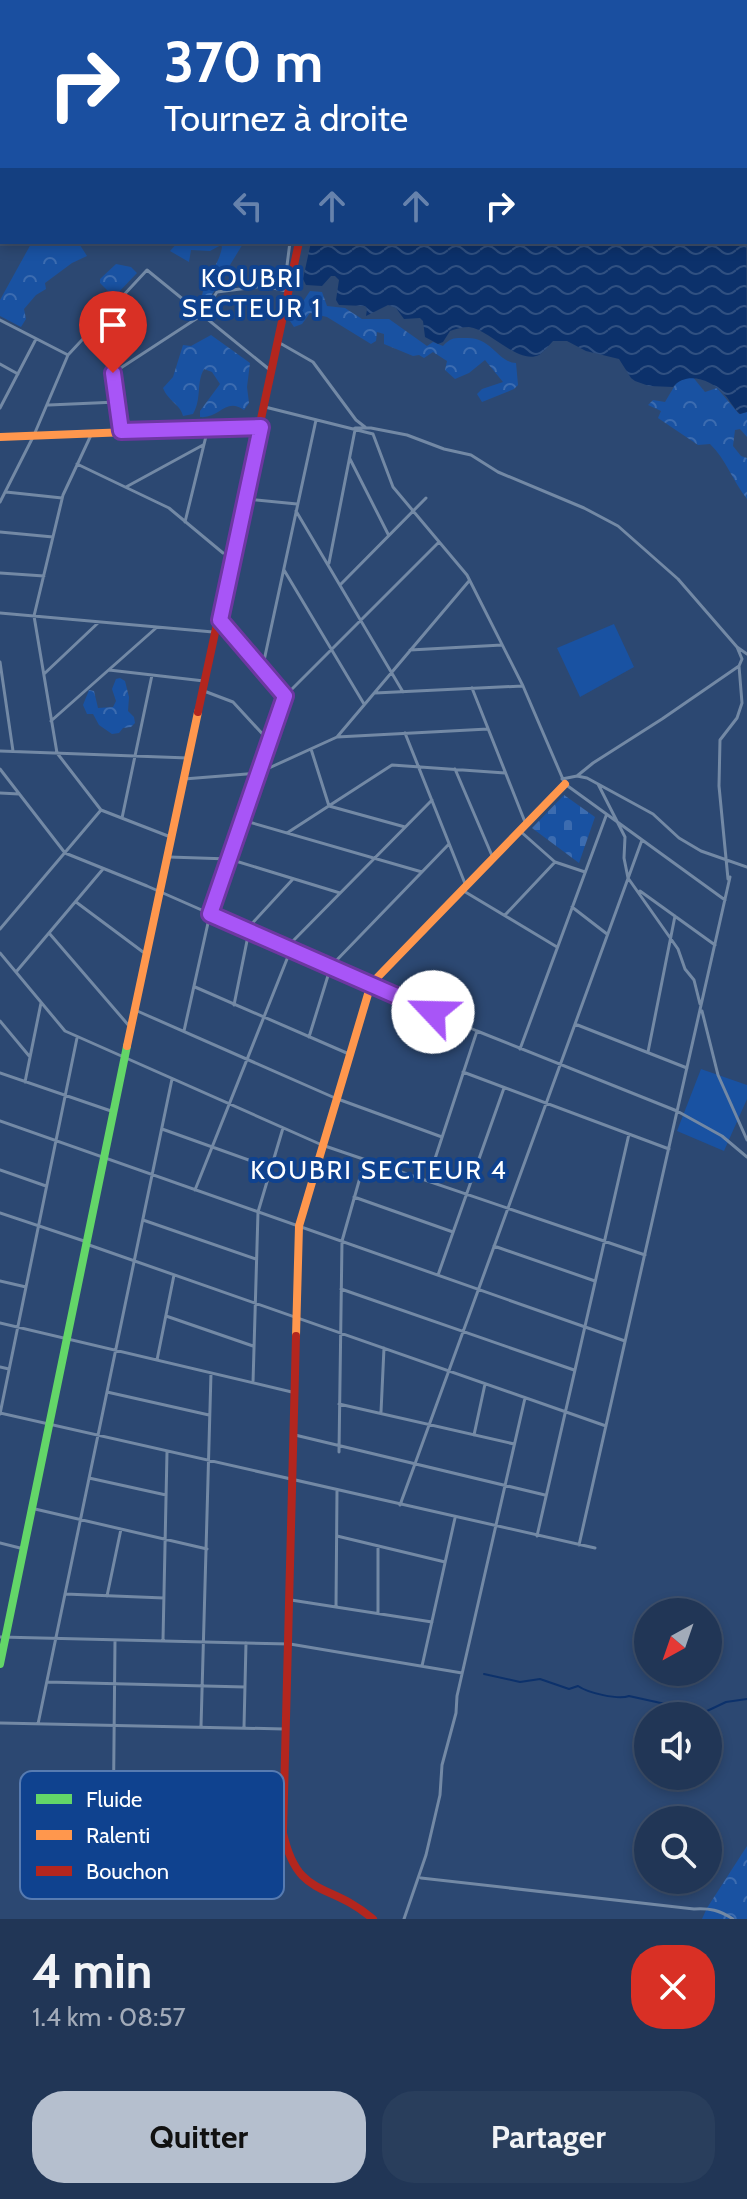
<!DOCTYPE html>
<html lang="fr">
<meta charset="utf-8">
<style>
body{margin:0;font-family:Cabin,sans-serif;background:#293e5c;color:#f1f3f6;height:100vh;display:flex;flex-direction:column;font-size:30px;white-space:nowrap}
*{box-sizing:border-box;margin:0}
p{font-size:26px;color:#a2abb9}
.icon{flex:none;width:44px;height:44px;fill:none;stroke:currentColor;stroke-width:2;stroke-linecap:round;stroke-linejoin:round}
.map{position:relative;height:1919px;overflow:hidden}
.sheet{display:flex;flex-direction:column;background:#213656;flex:1}
.sheet>*{flex:none}
.banner{position:absolute;left:0px;top:0px;width:748px;height:244px;box-shadow:0 4px 12px #0003,0 0 0 2px #3e506c;background:#1a4fa0;color:#fff;overflow:hidden}
.needle{width:52px;rotate:220deg}
.controls{position:absolute;left:634px;top:1598px;display:grid;gap:16px}
.controls a{display:grid;place-items:center;width:88px;height:88px;border-radius:50%;background:#213656;box-shadow:0 4px 12px #0003,0 0 0 2px #3e506c;font-size:40px}
.pin{position:absolute;display:grid;place-items:center;width:68px;height:68px;color:#fff;margin:-82px -34px;border-radius:50% 50% 50% 0;rotate:-45deg;box-shadow:0 0 8px #0007}
.pin .icon{rotate:45deg}
.me{position:absolute;width:88px;margin:-44px;rotate:294deg;stroke-linejoin:round;filter:drop-shadow(0 0 6px #0008)}
.turn{display:flex;align-items:center;gap:28px;height:168px;padding:0 32px;font-size:36px}
.turn .icon{width:104px;height:104px;stroke-width:2.5}
.turn b{display:block;font-size:56px;line-height:68px}
.lanes{display:flex;align-items:center;height:76px;padding:0 32px;background:#0003;justify-content:center;gap:40px;direction:ltr}
.lanes .off{opacity:.35}
.round{display:grid;place-items:center;flex:none;width:84px;height:84px;border-radius:32px;background:#293e5c}
.summary{display:flex;align-items:center;justify-content:space-between;height:136px;padding:0 32px}
h1{font-size:48px;font-weight:800;line-height:60px}
.button{display:flex;gap:16px;margin-top:auto;padding:16px 32px}
.button a{flex:1;height:92px;border-radius:32px;background:#b5bfce;color:#111;font-size:32px;font-weight:800;line-height:92px;text-align:center}
.button a+a{background:#293e5c;color:#f1f3f6}
.map>svg:first-child{display:block}
</style>
<div class="map">
<svg width="747" height="1919" viewBox="0 0 747 1919">
<defs>
<pattern id="forest-crowns" width="20" height="18" patternUnits="userSpaceOnUse" patternTransform="scale(2)"><rect width="20" height="18" fill="#1952a2"/><path d="M2 6a3 3 0 1 1 6 0M12 15a3 3 0 1 1 6 0" fill="none" stroke="#3c6cb0"/></pattern>
<pattern id="cemetery-stones" width="16" height="16" patternUnits="userSpaceOnUse" patternTransform="scale(2)"><rect width="16" height="16" fill="#1952a2"/><path d="M2 7V4a2 2 0 0 1 4 0v3zM10 15v-3a2 2 0 0 1 4 0v3z" fill="#3c6cb0"/></pattern>
<pattern id="water-waves" width="16" height="10" patternUnits="userSpaceOnUse" patternTransform="scale(2)"><rect width="16" height="10" fill="#0c316b"/><path d="M0 5q4-4 8 0t8 0" fill="none" stroke="#305081"/></pattern>
</defs>
<rect width="100%" height="100%" fill="#2c4872"/>
<path fill="url(#forest-crowns)" d="M 32,242 L 78,242 L 87,256 L 72,263 L 45,283 L 46,289 L 36,295 L 24,309 L 26,319 L 21,327 L 0,316 L 0,300 Z
M 178,242 L 244,242 L 205,306 L 202,307 C 198,286 219,268 222,247 L 221,245 L 210,251 L 191,250 L 189,262 L 170,251 Z
M 116,264 L 131,267 L 137,273 L 114,297 L 100,283 L 100,279 Z
M 310,291 L 322,292 L 327,306 L 345,308 L 362,319 L 389,319 L 427,346 L 433,342 L 443,346 C 451,337 455,338 466,338 C 492,337 497,362 516,363 L 518,385 L 514,389 L 482,402 L 477,394 L 482,389 L 503,382 L 485,360 L 469,373 L 455,379 L 445,370 L 447,361 L 433,352 L 424,358 L 419,355 L 413,356 L 384,344 L 384,334 L 377,332 L 376,341 L 371,344 L 327,317 L 310,313 L 302,324 L 294,327 L 290,321 Z
M 211,335 L 250,363 L 247,387 L 249,403 L 244,410 C 225,397 220,419 200,417 L 200,411 L 220,384 L 212,372 L 204,369 C 196,383 202,399 193,414 L 183,416 C 181,405 168,401 163,388 L 173,377 L 183,345 L 191,346 Z
M 692,376 L 705,392 L 717,388 L 739,414 L 747,412 L 747,437 L 740,429 L 735,430 L 733,446 L 741,456 L 747,458 L 747,499 C 733,482 726,459 710,444 L 698,445 L 658,418 L 661,411 L 648,405 L 653,400 L 665,402 L 678,380 Z
M 120,678 L 125,681 L 129,697 L 128,711 L 134,717 L 135,723 L 131,727 L 123,728 L 119,733 L 112,734 L 99,725 L 93,714 L 87,714 L 83,705 L 89,690 L 94,691 L 98,708 L 113,707 L 116,701 L 112,689 L 116,679 Z
M 747,1846 L 747,1919 L 702,1919 L 707,1908 Z"/>
<path fill="url(#cemetery-stones)" d="M 564,795 L 595,817 L 579,863 L 532,828 Z"/>
<path fill="#1952a2" d="M 614,624 L 634,667 L 580,697 L 557,648 Z
M 701,1069 L 747,1085 L 747,1099 L 724,1151 L 677,1131 Z"/>
<path fill="url(#water-waves)" d="M 746,169 L 747,412 L 740,414 C 733,408 730,400 724,394 C 711,379 686,371 673,387 L 649,386 L 635,381 L 631,378 L 619,359 L 586,351 L 567,341 L 553,341 C 549,345 544,352 539,355 C 518,365 489,329 469,327 C 462,327 456,329 450,331 L 443,342 L 438,344 L 425,337 L 423,321 L 420,318 L 404,319 L 396,308 L 388,305 L 366,316 L 367,309 L 365,306 L 339,305 L 336,300 L 339,280 L 335,276 L 331,276 L 322,286 L 306,285 L 303,279 L 311,242 L 746,242 Z"/>
<g fill="none" stroke-linecap="round" stroke-linejoin="round">
<path stroke="#0c316b" stroke-width="2" d="M 9,0 L 15,0
M 0,54 L 2,53
M 0,85 L 2,85
M 484,1674 L 520,1682 L 540,1679 L 569,1689 L 578,1686 C 588,1693 618,1700 629,1696 L 697,1711 L 707,1711 L 726,1702 L 747,1699"/>
<path stroke="#7389a5" stroke-width="3" d="M 0,93 L 2,92
M 284,289 L 290,242
M 0,320 L 68,355
M 91,331 L 113,373 L 121,431
M 278,342 L 313,362 L 356,420 L 365,427
M 0,364 L 18,374
M 113,373 L 202,315 L 217,292 L 264,286 L 287,291
M 49,405 L 117,402
M 265,407 L 373,434 L 393,487 L 467,575 L 523,686 L 565,784 L 725,900
M 0,408 L 36,339
M 355,428 L 371,428 L 407,435 L 444,449 L 471,455 L 498,472 L 584,508 L 618,526 L 678,579 L 737,647 L 747,654
M 92,433 L 63,495 L 34,616 L 57,753 L 101,810 L 168,836
M 350,459 L 388,534
M 77,464 L 169,508 L 223,553
M 126,487 L 203,445
M 6,492 L 62,498
M 246,499 L 297,504
M 0,502 L 34,435 L 68,355 L 147,270 L 270,370
M 296,511 L 403,692
M 185,522 L 208,428
M 0,532 L 53,537
M 329,563 L 355,430
M 284,570 L 364,704
M 0,573 L 44,576
M 340,585 L 426,498
M 0,613 L 213,632
M 220,620 L 285,696
M 410,650 L 502,645
M 0,662 L 13,751
M 109,670 L 204,681
M 262,670 L 316,420
M 44,674 L 99,622
M 472,688 L 525,822
M 204,691 L 233,702 L 269,741
M 375,693 L 523,686
M 51,721 L 156,628
M 405,733 L 466,886
M 337,737 L 469,581
M 311,749 L 329,806 L 405,827
M 0,751 L 188,758
M 0,769 L 65,853 L 147,886 L 477,1031 L 677,1111 L 722,1136 L 747,1157
M 455,769 L 493,858
M 577,776 L 593,763 L 662,719 L 739,666 L 742,659 L 737,647
M 184,779 L 258,773 L 337,737 L 488,729
M 562,779 L 577,776 L 587,778 L 653,814 L 679,838 L 701,851 L 747,867
M 598,784 L 625,837 L 624,858 L 628,878 L 678,949 L 685,969 L 694,980 L 700,1004
M 0,793 L 19,794
M 122,818 L 152,675
M 242,820 L 422,872
M 520,831 L 555,862 L 585,872
M 287,833 L 392,765 L 505,773
M 169,857 L 229,859 L 340,893
M 728,879 L 719,786 L 720,740 L 737,718 L 742,703 L 739,666
M 462,890 L 557,947
M 640,891 L 715,945
M 76,902 L 143,952
M 572,907 L 607,934
M 505,915 L 555,862
M 0,929 L 101,810
M 247,929 L 293,879
M 49,933 L 130,1027
M 287,947 L 432,800
M 0,953 L 65,1031 L 322,1145 L 645,1255
M 16,972 L 103,869
M 195,987 L 349,1054
M 394,997 L 434,1024 L 456,1022
M 234,1005 L 249,931
M 135,1010 L 335,1098 L 442,1137
M 702,1011 L 718,1075 L 747,1140
M 0,1021 L 30,1057
M 575,1024 L 687,1068
M 184,1031 L 210,914 L 285,696 L 439,542
M 309,1037 L 331,966 L 449,844
M 520,1049 L 606,816
M 648,1052 L 675,916
M 463,1072 L 669,1149
M 0,1073 L 114,1112
M 25,1082 L 41,1003
M 0,1121 L 625,1341
M 162,1129 L 271,1168
M 0,1170 L 46,1186
M 428,1180 L 477,1031
M 195,1190 L 291,949
M 354,1197 L 453,1232
M 0,1213 L 87,1242
M 143,1220 L 256,1259
M 89,1245 L 606,1426
M 494,1246 L 595,1281
M 438,1275 L 504,1088
M 0,1281 L 26,1287
M 341,1289 L 574,1370
M 166,1316 L 253,1346
M 0,1323 L 296,1393
M 157,1360 L 174,1275
M 0,1367 L 9,1369
M 253,1383 L 258,1212 L 283,1128
M 107,1392 L 209,1415
M 339,1404 L 514,1444
M 381,1412 L 384,1348
M 0,1413 L 595,1548
M 0,1414 L 77,1038
M 295,1435 L 545,1495
M 474,1435 L 485,1384
M 339,1452 L 342,1241 L 365,1160
M 89,1478 L 166,1495
M 400,1505 L 642,840
M 35,1509 L 207,1549
M 337,1536 L 445,1562
M 537,1536 L 629,1134
M 0,1543 L 24,1549
M 579,1545 L 730,877
M 65,1594 L 164,1598
M 107,1596 L 121,1529
M 291,1600 L 432,1622
M 336,1607 L 337,1491
M 378,1613 L 378,1546
M 0,1637 L 290,1644 L 462,1673
M 163,1640 L 167,1452
M 422,1666 L 455,1518
M 47,1682 L 245,1687
M 0,1723 L 284,1729
M 38,1724 L 172,1079
M 201,1727 L 211,1373
M 244,1727 L 246,1643
M 113,1845 L 115,1640
M 421,1878 L 694,1909 C 710,1908 719,1910 733,1919
M 404,1919 L 426,1855 L 440,1795 L 442,1765 L 456,1713 L 457,1696 L 525,1398"/>
<path stroke="#63d668" stroke-width="8" d="M 0,1664 L 127,1046"/>
<path stroke="#ff974d" stroke-width="8" d="M 0,437 L 259,427
M 127,1046 L 198,712
M 296,1336 L 299,1226 L 371,984 L 565,784"/>
<path stroke="#b3261e" stroke-width="8" d="M 346,2 L 347,0
M 198,712 L 299,242
M 296,1336 L 283,1833 C 298,1900 329,1881 373,1919"/>
</g>
<g fill="none" stroke-linecap="round" stroke-linejoin="round">
<defs>
<path id="route" d="M 113,373 L 121,431 L 261,427 L 220,620 L 285,696 L 210,914 L 433,1012"/>
</defs>
<use href="#route" stroke="#6d37a1" stroke-width="20"/>
<use href="#route" stroke="#a855f7" stroke-width="14"/>
</g>
<g text-anchor="middle" stroke-width="8" stroke-linejoin="round" paint-order="stroke">
<g font-size="26" letter-spacing="2" fill="#fff" stroke="#0f428f">
<text x="252" y="287">KOUBRI<tspan x="252" dy="30">SECTEUR 1</tspan></text>
<text x="379" y="1179">KOUBRI SECTEUR 4</text>
</g>
</g>
<rect x="20" y="1771" width="264" height="128" rx="12" fill="#0f428f" stroke="#577bb1" stroke-width="2"/>
<rect x="36" y="1794" width="36" height="10" fill="#63d668"/>
<rect x="36" y="1830" width="36" height="10" fill="#ff974d"/>
<rect x="36" y="1866" width="36" height="10" fill="#b3261e"/>
<g font-size="22" fill="#fff">
<text x="86" y="1807">Fluide</text>
<text x="86" y="1843">Ralenti</text>
<text x="86" y="1879">Bouchon</text>
</g>
</svg>
<div class="controls">
<a><svg class="needle" viewBox="-14 -14 28 28"><path d="M0-13l5 13h-10z" fill="#e53935"/><path d="M0 13l5-13h-10z" fill="#a2abb9"/></svg></a>
<a><svg class="icon" aria-label="sound" viewBox="0 0 24 24"><path d="M4 9h4l5-4v14l-5-4H4zM17 9q2 3 0 6"/></svg></a>
<a><svg class="icon" aria-label="search" viewBox="0 0 24 24"><circle cx="10" cy="10" r="6"/><path d="M15 15l6 6"/></svg></a>
</div>
<div class="pin" style="left:113px;top:373px;background:#d93025"><svg class="icon" aria-label="arrive" viewBox="0 0 24 24"><path d="M6 21V4h12l-3 4 3 4H6"/></svg></div>
<svg class="me" style="left:433px;top:1012px" viewBox="-20 -20 40 40"><circle r="19" fill="#fff"/><path d="M0-13L10 11 0 6-10 11z" fill="#a855f7"/></svg>
<div class="banner">
<div class="turn"><svg class="icon" aria-label="right" viewBox="0 0 24 24"><path d="M7 20v-9h11M14 6l5 5-5 5"/></svg><div><b>370 m</b>Tournez à droite</div></div>
<div class="lanes"><svg class="icon off" aria-label="left" viewBox="0 0 24 24"><path d="M17 20v-9H6M10 6l-5 5 5 5"/></svg><svg class="icon off" aria-label="ahead" viewBox="0 0 24 24"><path d="M12 20V5M6 11l6-6 6 6"/></svg><svg class="icon off" aria-label="ahead" viewBox="0 0 24 24"><path d="M12 20V5M6 11l6-6 6 6"/></svg><svg class="icon" aria-label="right" viewBox="0 0 24 24"><path d="M7 20v-9h11M14 6l5 5-5 5"/></svg></div>
</div>
</div>
<section class="sheet">
<div class="summary"><div><h1>4 min</h1><p>1.4 km · 08:57</p></div><a class="round" style="background:#d93025;color:#fff"><svg class="icon" aria-label="close" viewBox="0 0 24 24"><path d="M6 6l12 12M18 6L6 18"/></svg></a></div>
<div class="button"><a>Quitter</a><a>Partager</a></div>
</section>
